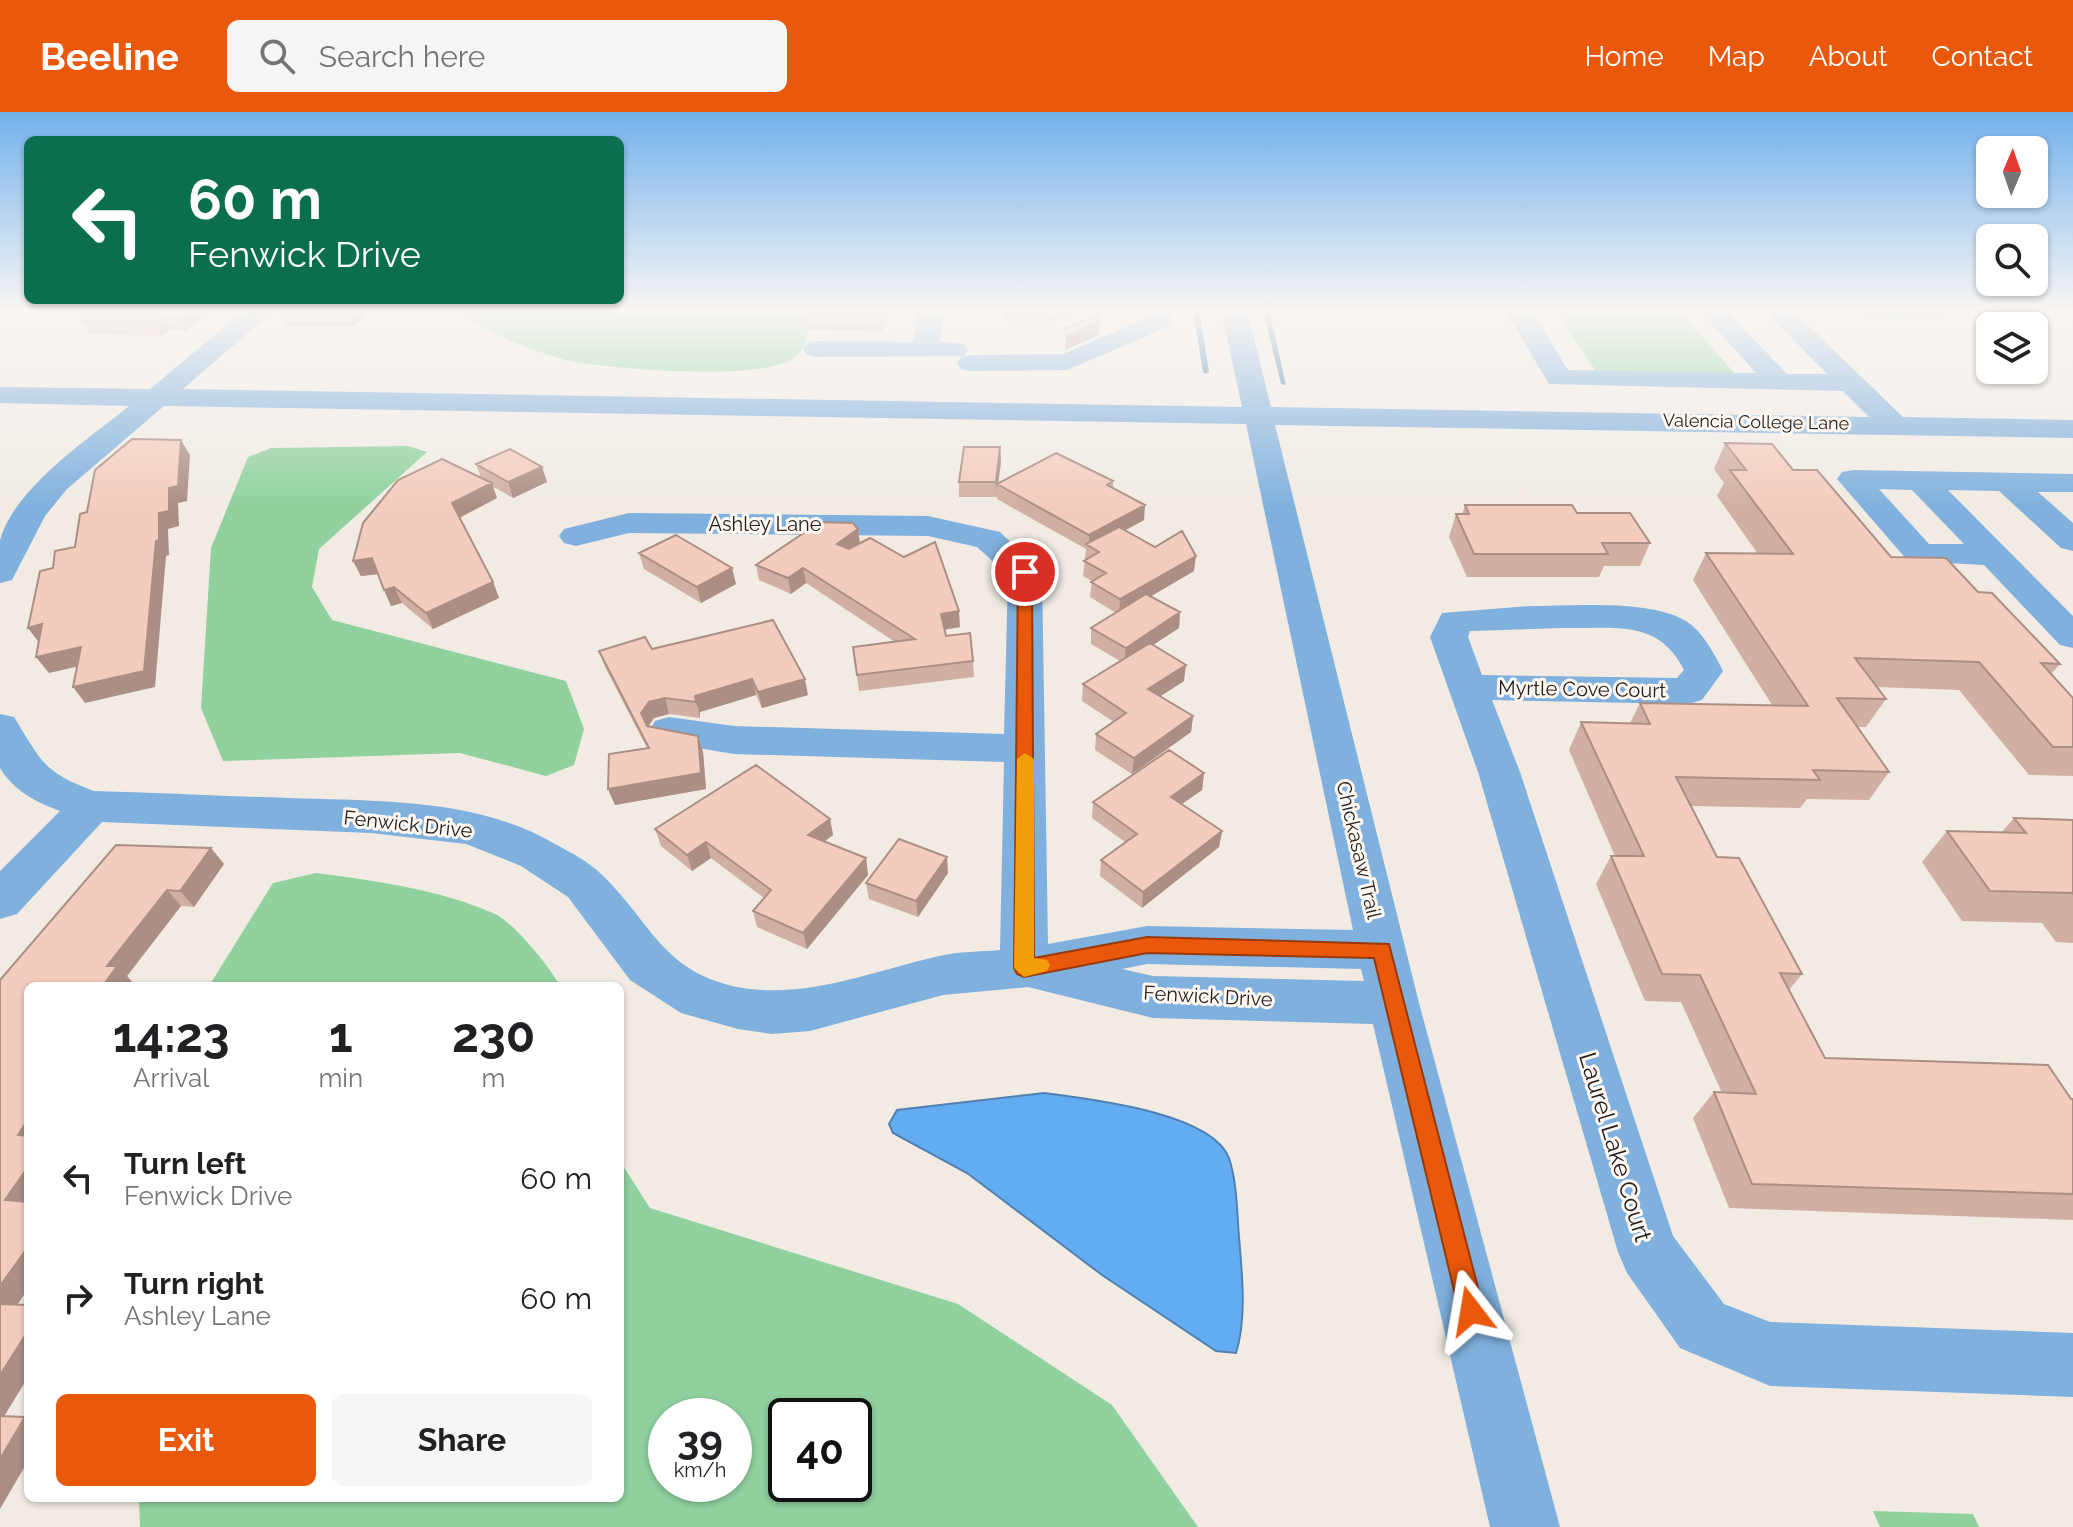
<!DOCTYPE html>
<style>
body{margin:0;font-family:Raleway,sans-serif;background:#f6f6f6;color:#202124;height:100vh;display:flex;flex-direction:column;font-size:30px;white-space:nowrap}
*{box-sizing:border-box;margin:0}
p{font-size:26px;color:#757577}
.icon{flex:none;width:44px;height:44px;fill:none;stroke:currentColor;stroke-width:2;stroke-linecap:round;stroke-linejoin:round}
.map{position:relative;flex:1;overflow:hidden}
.side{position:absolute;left:24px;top:870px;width:600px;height:520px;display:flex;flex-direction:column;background:#fff;border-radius:12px;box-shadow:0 2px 6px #0004}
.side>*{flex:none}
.top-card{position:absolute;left:24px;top:24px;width:600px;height:168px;border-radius:12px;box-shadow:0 2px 6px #0004;background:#0b6e4f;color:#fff;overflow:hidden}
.needle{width:52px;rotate:2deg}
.controls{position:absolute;left:1976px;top:24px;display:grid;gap:16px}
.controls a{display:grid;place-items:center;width:72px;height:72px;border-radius:12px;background:#fff;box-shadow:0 2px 6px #0004;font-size:40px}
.speed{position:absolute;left:648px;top:1286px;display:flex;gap:16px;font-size:40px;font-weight:700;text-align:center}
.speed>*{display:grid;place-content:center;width:104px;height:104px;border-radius:50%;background:#fff;box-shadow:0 2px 6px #0004;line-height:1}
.speed small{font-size:20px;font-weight:400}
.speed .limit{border:4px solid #111;border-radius:12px;background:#fff;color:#111}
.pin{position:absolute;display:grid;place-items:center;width:68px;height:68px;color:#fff;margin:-34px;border:4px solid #fff;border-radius:50%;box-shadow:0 2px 8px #0007}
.me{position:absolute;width:88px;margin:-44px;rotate:346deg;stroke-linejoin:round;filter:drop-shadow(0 0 6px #0008)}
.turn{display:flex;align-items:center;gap:28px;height:168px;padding:0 32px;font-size:36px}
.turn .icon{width:104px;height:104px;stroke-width:2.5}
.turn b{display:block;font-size:56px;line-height:68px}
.eta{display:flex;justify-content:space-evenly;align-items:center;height:136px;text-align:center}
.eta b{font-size:48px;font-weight:700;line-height:56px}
.button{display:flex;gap:16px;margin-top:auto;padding:16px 32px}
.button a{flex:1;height:92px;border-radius:12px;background:#ea580c;color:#fff;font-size:32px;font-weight:700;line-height:92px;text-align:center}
.button a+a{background:#f6f6f6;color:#202124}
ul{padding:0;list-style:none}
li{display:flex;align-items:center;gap:24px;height:120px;padding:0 32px}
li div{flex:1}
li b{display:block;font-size:30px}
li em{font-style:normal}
header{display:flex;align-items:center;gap:48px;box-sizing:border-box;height:112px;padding:0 40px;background:#ea580c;color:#fff}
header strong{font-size:38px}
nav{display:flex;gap:44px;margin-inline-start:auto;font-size:28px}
.search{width:560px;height:72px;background:#f6f6f6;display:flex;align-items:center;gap:20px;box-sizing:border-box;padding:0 28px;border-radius:12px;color:#757577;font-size:30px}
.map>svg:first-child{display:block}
</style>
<header>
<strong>Beeline</strong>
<div class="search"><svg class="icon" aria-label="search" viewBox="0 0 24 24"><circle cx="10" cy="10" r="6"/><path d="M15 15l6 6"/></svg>Search here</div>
<nav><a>Home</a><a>Map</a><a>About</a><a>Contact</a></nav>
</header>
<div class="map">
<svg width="2073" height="1415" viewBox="0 0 2073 1415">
<rect width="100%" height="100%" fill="#f1ebe4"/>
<path fill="#90d19e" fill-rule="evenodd" d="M 458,198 L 813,198 C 809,211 807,235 797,244 C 769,271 601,257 562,247 C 525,236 488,222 458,198 Z
M 1554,198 L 1679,198 L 1736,263 L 1597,261 Z
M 1838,198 L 2025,198 L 1886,207 Z
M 408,334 L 427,340 L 319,437 L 312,475 L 332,508 L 566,569 L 584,617 L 574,653 L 546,664 L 460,641 L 223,649 L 201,596 L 211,436 L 248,345 L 271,336 Z
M 316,761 C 376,769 439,777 495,802 C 514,811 550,855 560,874 L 209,874 L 273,771 Z
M 620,1049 L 650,1096 L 958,1192 L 1112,1293 L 1198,1415 L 140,1415 L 139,1386 L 620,1386 ZM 734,1304 L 734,1372 L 666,1372 L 666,1304 ZM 854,1304 L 854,1372 L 786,1372 L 786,1304 Z
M 1873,1399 L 1973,1402 L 1979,1415 L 1880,1415 Z"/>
<path fill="#64acf1" stroke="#5081b1" stroke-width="2" d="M 1044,981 C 1088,987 1211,1000 1229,1046 C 1237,1070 1237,1100 1239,1125 C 1242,1161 1247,1206 1236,1241 L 1216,1239 L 1102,1163 L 967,1061 L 893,1021 L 889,1012 L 897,998 Z"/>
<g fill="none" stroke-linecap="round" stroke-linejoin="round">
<path fill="#5081b1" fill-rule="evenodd" d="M 1193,198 L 1199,198 L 1209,260 L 1206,262 L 1203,260 Z
M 1263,198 L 1269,198 L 1286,273 L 1281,272 Z"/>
<path fill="#80b0dd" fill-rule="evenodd" d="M 245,198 L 274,198 L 183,277 L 1242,295 L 1221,198 L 1247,198 L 1271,295 L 1869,305 L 1843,279 L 1549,272 L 1505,198 L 1531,198 L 1568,258 L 1756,261 L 1699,198 L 1726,198 L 1787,262 L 1827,262 L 1764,198 L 1792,198 L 1903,305 L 2073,308 L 2073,326 L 1275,313 L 1419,891 L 1560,1415 L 1490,1415 L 1373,912 L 1153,906 L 1028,875 L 943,883 L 810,919 L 772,922 L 738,917 L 681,901 L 630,868 L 568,785 L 521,754 L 466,732 L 371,721 L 102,710 L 17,802 L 0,807 L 0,759 L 60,699 C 36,690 14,679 0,656 L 0,602 L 14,605 C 42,650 43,660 94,679 C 159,681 224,684 289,686 C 376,689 478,686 555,732 C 570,740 589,750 601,762 C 650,808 661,859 737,875 C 806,888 873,859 939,844 C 959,839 980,840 1000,838 L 1004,650 L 734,642 L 655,629 L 649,619 L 655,609 L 669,605 L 734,614 L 1004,622 L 1008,463 L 977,435 L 928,424 L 629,421 L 576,434 L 564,431 L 559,424 L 564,417 L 629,401 L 928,404 L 1000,420 L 1042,460 L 1048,832 L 1147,814 L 1353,818 L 1246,312 L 164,294 L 67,377 L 45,404 L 12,468 L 0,471 C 0,458 0,440 0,428 C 14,376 90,326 129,294 L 0,291 L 0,275 L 150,277 ZM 1147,852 L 1361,857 L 1364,869 L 1153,864 L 1122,857 Z
M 919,198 L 945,198 L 940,230 L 964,232 L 968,238 L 964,244 L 816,245 L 807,243 L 803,237 L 807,231 L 816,229 L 913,230 Z
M 1141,198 L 1167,198 L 1172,210 L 1168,215 L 1067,258 L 971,259 L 961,257 L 957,251 L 961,245 L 971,243 L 1063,242 L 1145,207 Z
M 1853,358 L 2073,362 L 2073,380 L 2038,380 L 2073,411 L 2073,439 L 2061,436 L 1999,379 L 1948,378 L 2073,504 L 2073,536 L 2060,533 L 1984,453 L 1908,449 L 1837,367 L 1842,360 ZM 1879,377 L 1912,378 L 1964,432 L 1929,432 Z
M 1530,494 C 1572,494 1650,487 1686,509 C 1703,520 1714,541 1723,559 L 1702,588 L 1688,592 L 1492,588 L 1520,660 L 1673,1124 L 1724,1192 L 1770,1210 L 2073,1221 L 2073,1285 L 1770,1274 L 1680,1236 L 1627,1161 L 1618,1140 L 1478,660 L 1430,525 L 1442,501 ZM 1563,516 C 1614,517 1658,506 1684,558 L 1677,566 L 1482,563 L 1468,525 L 1470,519 Z"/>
</g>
<path fill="#d2afa3" d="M 98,198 L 212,198 L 186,218 L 169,218 L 162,224 L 90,222 L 82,209 Z
M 284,198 L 371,198 L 354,214 L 287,214 L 281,201 Z
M 805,198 L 888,198 L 882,219 L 808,218 Z
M 1005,198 L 1088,198 L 1053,209 L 1005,208 Z
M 1725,331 L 1793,358 L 1891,445 L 1978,480 L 2060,552 L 2051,562 L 2073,586 L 2073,664 L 2029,663 L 1959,578 L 1877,575 L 1886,587 L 1866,615 L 1857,615 L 1889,660 L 1869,688 L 1807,687 L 1800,696 L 1691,694 L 1717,745 L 1802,862 L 1789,878 L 1825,946 L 2073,987 L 2073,1108 L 1729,1096 L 1693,1006 L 1714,980 L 1722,981 L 1681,890 L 1645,889 L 1596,772 L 1611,744 L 1615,744 L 1569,638 L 1581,610 L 1630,611 L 1640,591 L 1772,593 L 1693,468 L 1706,441 L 1758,442 L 1717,384 L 1724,371 L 1714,357 Z
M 1000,335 L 1001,350 L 998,371 L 1113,369 L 1113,376 L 1144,408 L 1126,418 L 1194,459 L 1151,484 L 1180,500 L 1179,516 L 1153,533 L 1184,569 L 1160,584 L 1193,604 L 1191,620 L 1132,662 L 1095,638 L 1096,622 L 1114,610 L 1082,589 L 1083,572 L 1120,549 L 1091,532 L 1091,516 L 1116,501 L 1090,485 L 1092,469 L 1083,464 L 1086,437 L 997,387 L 997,382 L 997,385 L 959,385 L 959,370 Z
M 476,352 L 542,355 L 547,370 L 513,386 L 492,374 L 497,386 L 460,406 L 493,470 L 499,486 L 433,517 L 402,491 L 391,494 L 378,462 L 361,464 L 353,449 L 481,366 Z
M 1465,393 L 1577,401 L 1650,431 L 1640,454 L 1604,454 L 1599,465 L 1467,465 L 1449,425 L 1456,402 L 1462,402 Z
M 858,417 L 860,432 L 960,515 L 944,518 L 946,524 L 973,549 L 974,565 L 859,579 L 853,535 L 895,530 L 806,471 L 791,482 L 759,468 L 756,453 Z
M 639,441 L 732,456 L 736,472 L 701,491 L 644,457 Z
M 652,537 L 808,583 L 762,596 L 756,583 L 700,600 L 700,606 L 669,602 L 654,606 L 648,615 L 703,640 L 706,677 L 615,693 L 608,677 L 647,636 L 605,555 L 599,539 Z
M 1204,661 L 1202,678 L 1182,692 L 1222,719 L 1219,735 L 1142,796 L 1100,764 L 1101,748 L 1125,730 L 1092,706 L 1093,690 Z
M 2014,706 L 2073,708 L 2073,831 L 2056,830 L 2042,811 L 1962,809 L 1922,750 L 1947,719 L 2002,720 Z
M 830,707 L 833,723 L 824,730 L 866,746 L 868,763 L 807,837 L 757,815 L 753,799 L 764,786 L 711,746 L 692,759 L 661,734 L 655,717 Z
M 211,736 L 224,752 L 194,795 L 181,794 L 127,864 L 132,870 L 28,874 L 17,1193 L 28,1193 L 28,1265 L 4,1304 L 0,868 Z
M 948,761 L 918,805 L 869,787 L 866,771 Z"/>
<path fill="#ab8f85" d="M 188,198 L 212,198 L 186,218 L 179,205 Z
M 352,198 L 371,198 L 354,214 L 349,201 Z
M 880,198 L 888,198 L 882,219 L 880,199 Z
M 1054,198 L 1088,198 L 1053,209 Z
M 162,205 L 169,218 L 162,224 L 155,210 Z
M 1099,210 L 1099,223 L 1065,238 L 1066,224 Z
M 181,328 L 190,343 L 187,389 L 178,391 L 179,414 L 168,417 L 169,443 L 166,444 L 155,575 L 85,591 L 73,575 L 159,401 L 169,376 Z
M 1000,335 L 1001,350 L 998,372 L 997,372 L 997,385 L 996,370 Z
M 542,355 L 547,370 L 513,386 L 508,370 Z
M 492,371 L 497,386 L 458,406 L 452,391 Z
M 1145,393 L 1144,408 L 1092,436 L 1089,434 L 1089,423 Z
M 858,417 L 860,433 L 839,448 L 837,432 Z
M 1196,444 L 1194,459 L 1119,503 L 1120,487 Z
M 372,446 L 379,462 L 361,464 L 353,449 Z
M 732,456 L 736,472 L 701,491 L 697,475 Z
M 803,456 L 806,471 L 791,482 L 788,466 Z
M 493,470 L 499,486 L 433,517 L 426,501 Z
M 394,475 L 402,491 L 391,494 L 384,478 Z
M 959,499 L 960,515 L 942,518 L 941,502 Z
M 1180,500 L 1179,516 L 1124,552 L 1126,536 Z
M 42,512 L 40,532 L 28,516 Z
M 81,535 L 93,551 L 49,561 L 36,545 Z
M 1186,553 L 1184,569 L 1147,593 L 1148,577 Z
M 752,567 L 756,583 L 700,600 L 700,606 L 695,584 Z
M 805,567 L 808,583 L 762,596 L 758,580 Z
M 665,586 L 669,602 L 654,606 L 646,617 L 641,601 L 649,590 Z
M 1193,604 L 1191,620 L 1132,662 L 1134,646 Z
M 698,624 L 703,640 L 706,677 L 615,693 L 608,677 Z
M 1204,661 L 1202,678 L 1169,701 L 1171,685 Z
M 830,707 L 833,723 L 811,739 L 808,723 Z
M 1222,719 L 1219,735 L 1142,796 L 1143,780 Z
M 706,730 L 711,746 L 692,759 L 687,743 Z
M 211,736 L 224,752 L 194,795 L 180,779 Z
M 947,745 L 948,761 L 918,805 L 916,789 Z
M 866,746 L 868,763 L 807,837 L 803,821 Z
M 167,778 L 181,794 L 127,864 L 132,870 L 129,874 L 103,874 L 107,854 Z
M 28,1008 L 28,1031 L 18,1023 Z
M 28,1055 L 28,1098 L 5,1088 Z
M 28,1135 L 28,1177 L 9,1205 L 0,1199 L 0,1174 Z
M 28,1219 L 28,1265 L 0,1311 L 0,1263 Z
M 25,1305 L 28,1306 L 28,1349 L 0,1397 L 0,1347 Z"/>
<path fill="#f4ccbe" stroke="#ab8f85" stroke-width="2" d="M 98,198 L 188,198 L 179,205 L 162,205 L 155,210 L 82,209 Z
M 284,198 L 352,198 L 349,201 L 281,201 Z
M 806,198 L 880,198 L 880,199 Z
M 1099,203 L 1099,210 L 1066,224 L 1065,216 Z
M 132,327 L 181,328 L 178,374 L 169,376 L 169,399 L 159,401 L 159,428 L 156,429 L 144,559 L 73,575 L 81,535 L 36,545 L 42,512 L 28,516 L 40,459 L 53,456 L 55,439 L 75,435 L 80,402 L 87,400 L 95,358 Z
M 1725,331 L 1772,332 L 1793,358 L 1817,358 L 1891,445 L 1946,446 L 1978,480 L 1992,481 L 2060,552 L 2041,551 L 2073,586 L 2073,635 L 2053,635 L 1979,550 L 1855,546 L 1886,587 L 1837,586 L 1889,660 L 1813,658 L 1820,668 L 1676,665 L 1717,745 L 1739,746 L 1802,862 L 1780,861 L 1825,946 L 2048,953 L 2071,987 L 2073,987 L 2073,1082 L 1752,1072 L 1714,980 L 1756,982 L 1700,863 L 1662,862 L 1611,744 L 1644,744 L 1581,610 L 1650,612 L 1640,591 L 1808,594 L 1706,441 L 1793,442 L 1730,358 L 1746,358 Z
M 964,335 L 1000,335 L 996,370 L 959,370 Z
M 510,337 L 542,355 L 508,370 L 476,352 Z
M 1056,341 L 1113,369 L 1107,373 L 1145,393 L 1089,423 L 997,372 Z
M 442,347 L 492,371 L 452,391 L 493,470 L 426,501 L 394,475 L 384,478 L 372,446 L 353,449 L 363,411 L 398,368 Z
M 1465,393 L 1572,393 L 1577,401 L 1630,401 L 1650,431 L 1602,431 L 1608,442 L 1474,442 L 1456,402 L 1469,402 Z
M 820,410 L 853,411 L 858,417 L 837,432 L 849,437 L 870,426 L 904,445 L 935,430 L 959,499 L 941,502 L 946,524 L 970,521 L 973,549 L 857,563 L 853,535 L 915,527 L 803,456 L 788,466 L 756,453 Z
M 1119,415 L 1155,435 L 1182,419 L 1196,444 L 1120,487 L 1091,470 L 1106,461 L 1084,449 L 1099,440 L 1086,432 Z
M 676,423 L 732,456 L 697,475 L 639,441 Z
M 1146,482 L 1180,500 L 1126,536 L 1091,516 Z
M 773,508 L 805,567 L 758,580 L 752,567 L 695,584 L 696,590 L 665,586 L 649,590 L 641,601 L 647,614 L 698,624 L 701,661 L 608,677 L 609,642 L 649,636 L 599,539 L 645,525 L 652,537 Z
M 1150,531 L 1186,553 L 1148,577 L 1193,604 L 1134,646 L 1096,622 L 1126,601 L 1083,572 Z
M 1169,638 L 1204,661 L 1171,685 L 1222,719 L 1143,780 L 1101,748 L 1137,722 L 1093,690 Z
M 756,653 L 830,707 L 808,723 L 866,746 L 803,821 L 753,799 L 771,778 L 706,730 L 687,743 L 655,717 Z
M 2014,706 L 2073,708 L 2073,782 L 2072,781 L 1990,779 L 1947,719 L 2026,721 Z
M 899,727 L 947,745 L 916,789 L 866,771 Z
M 116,733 L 211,736 L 180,779 L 167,778 L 107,854 L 117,854 L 103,874 L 28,874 L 28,1008 L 18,1023 L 28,1024 L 28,1055 L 5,1088 L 28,1090 L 28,1135 L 0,1174 L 0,868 Z
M 0,1192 L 28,1193 L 28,1219 L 0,1263 Z
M 0,1304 L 25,1305 L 0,1347 Z"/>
<linearGradient id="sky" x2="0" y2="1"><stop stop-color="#73b1ec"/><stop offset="0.5" stop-color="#f9f6f3"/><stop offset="1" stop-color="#f9f6f3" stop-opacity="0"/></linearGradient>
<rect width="2073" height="396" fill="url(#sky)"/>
<path fill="#ea580c" stroke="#983908" stroke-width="2" d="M 1025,455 L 1032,460 L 1034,846 L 1147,825 L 1389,832 L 1484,1199 L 1480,1208 L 1471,1212 L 1462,1208 L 1459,1199 L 1374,846 L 1147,841 L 1024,865 L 1017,862 L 1014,856 L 1018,460 Z"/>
<path fill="#f59e0b" d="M 1025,641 L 1034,647 L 1034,846 L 1047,848 L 1050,853 L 1047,859 L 1024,865 L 1014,856 L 1017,647 Z"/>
<g text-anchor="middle" stroke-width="6" stroke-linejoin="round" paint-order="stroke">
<g font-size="18" fill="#201d1b" stroke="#fff8f2">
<text transform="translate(1756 310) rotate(1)" y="6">Valencia College Lane</text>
</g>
<g font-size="20" fill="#201d1b" stroke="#fff8f2">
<text x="765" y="419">Ashley Lane</text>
<text transform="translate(1582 577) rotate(1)" y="7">Myrtle Cove Court</text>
<text transform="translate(408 712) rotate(6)" y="7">Fenwick Drive</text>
<text transform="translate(1359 738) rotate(77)" y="7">Chickasaw Trail</text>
<text transform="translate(1208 884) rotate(3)" y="7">Fenwick Drive</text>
</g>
<g font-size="24" fill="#201d1b" stroke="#fff8f2">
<text transform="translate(1615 1035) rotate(73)" y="8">Laurel Lake Court</text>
</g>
</g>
</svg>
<div class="controls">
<a><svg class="needle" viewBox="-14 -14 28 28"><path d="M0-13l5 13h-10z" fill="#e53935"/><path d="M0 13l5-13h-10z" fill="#757577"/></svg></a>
<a><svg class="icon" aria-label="search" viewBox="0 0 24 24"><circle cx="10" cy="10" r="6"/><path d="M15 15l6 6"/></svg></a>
<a><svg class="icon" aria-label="layers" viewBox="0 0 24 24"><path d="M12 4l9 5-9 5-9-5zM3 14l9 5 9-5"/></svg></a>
</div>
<div class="speed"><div>39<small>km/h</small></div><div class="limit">40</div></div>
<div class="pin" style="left:1025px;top:460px;background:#d93025"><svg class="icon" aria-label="arrive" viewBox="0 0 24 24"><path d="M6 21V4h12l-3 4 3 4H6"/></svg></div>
<svg class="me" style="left:1471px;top:1199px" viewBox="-20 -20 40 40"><path d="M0-17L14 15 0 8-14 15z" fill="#ea580c" stroke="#fff" stroke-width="4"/></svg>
<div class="top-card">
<div class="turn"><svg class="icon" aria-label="left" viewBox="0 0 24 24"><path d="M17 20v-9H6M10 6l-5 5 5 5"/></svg><div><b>60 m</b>Fenwick Drive</div></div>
</div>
<section class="side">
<div class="eta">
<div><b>14:23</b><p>Arrival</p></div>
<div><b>1</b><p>min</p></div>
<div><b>230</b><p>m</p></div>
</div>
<ul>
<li><svg class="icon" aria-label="left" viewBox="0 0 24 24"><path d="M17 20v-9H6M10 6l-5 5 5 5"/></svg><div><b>Turn left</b><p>Fenwick Drive</p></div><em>60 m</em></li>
<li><svg class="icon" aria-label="right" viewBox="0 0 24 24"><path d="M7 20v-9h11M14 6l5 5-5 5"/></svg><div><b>Turn right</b><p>Ashley Lane</p></div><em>60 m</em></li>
</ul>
<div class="button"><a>Exit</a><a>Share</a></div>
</section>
</div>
